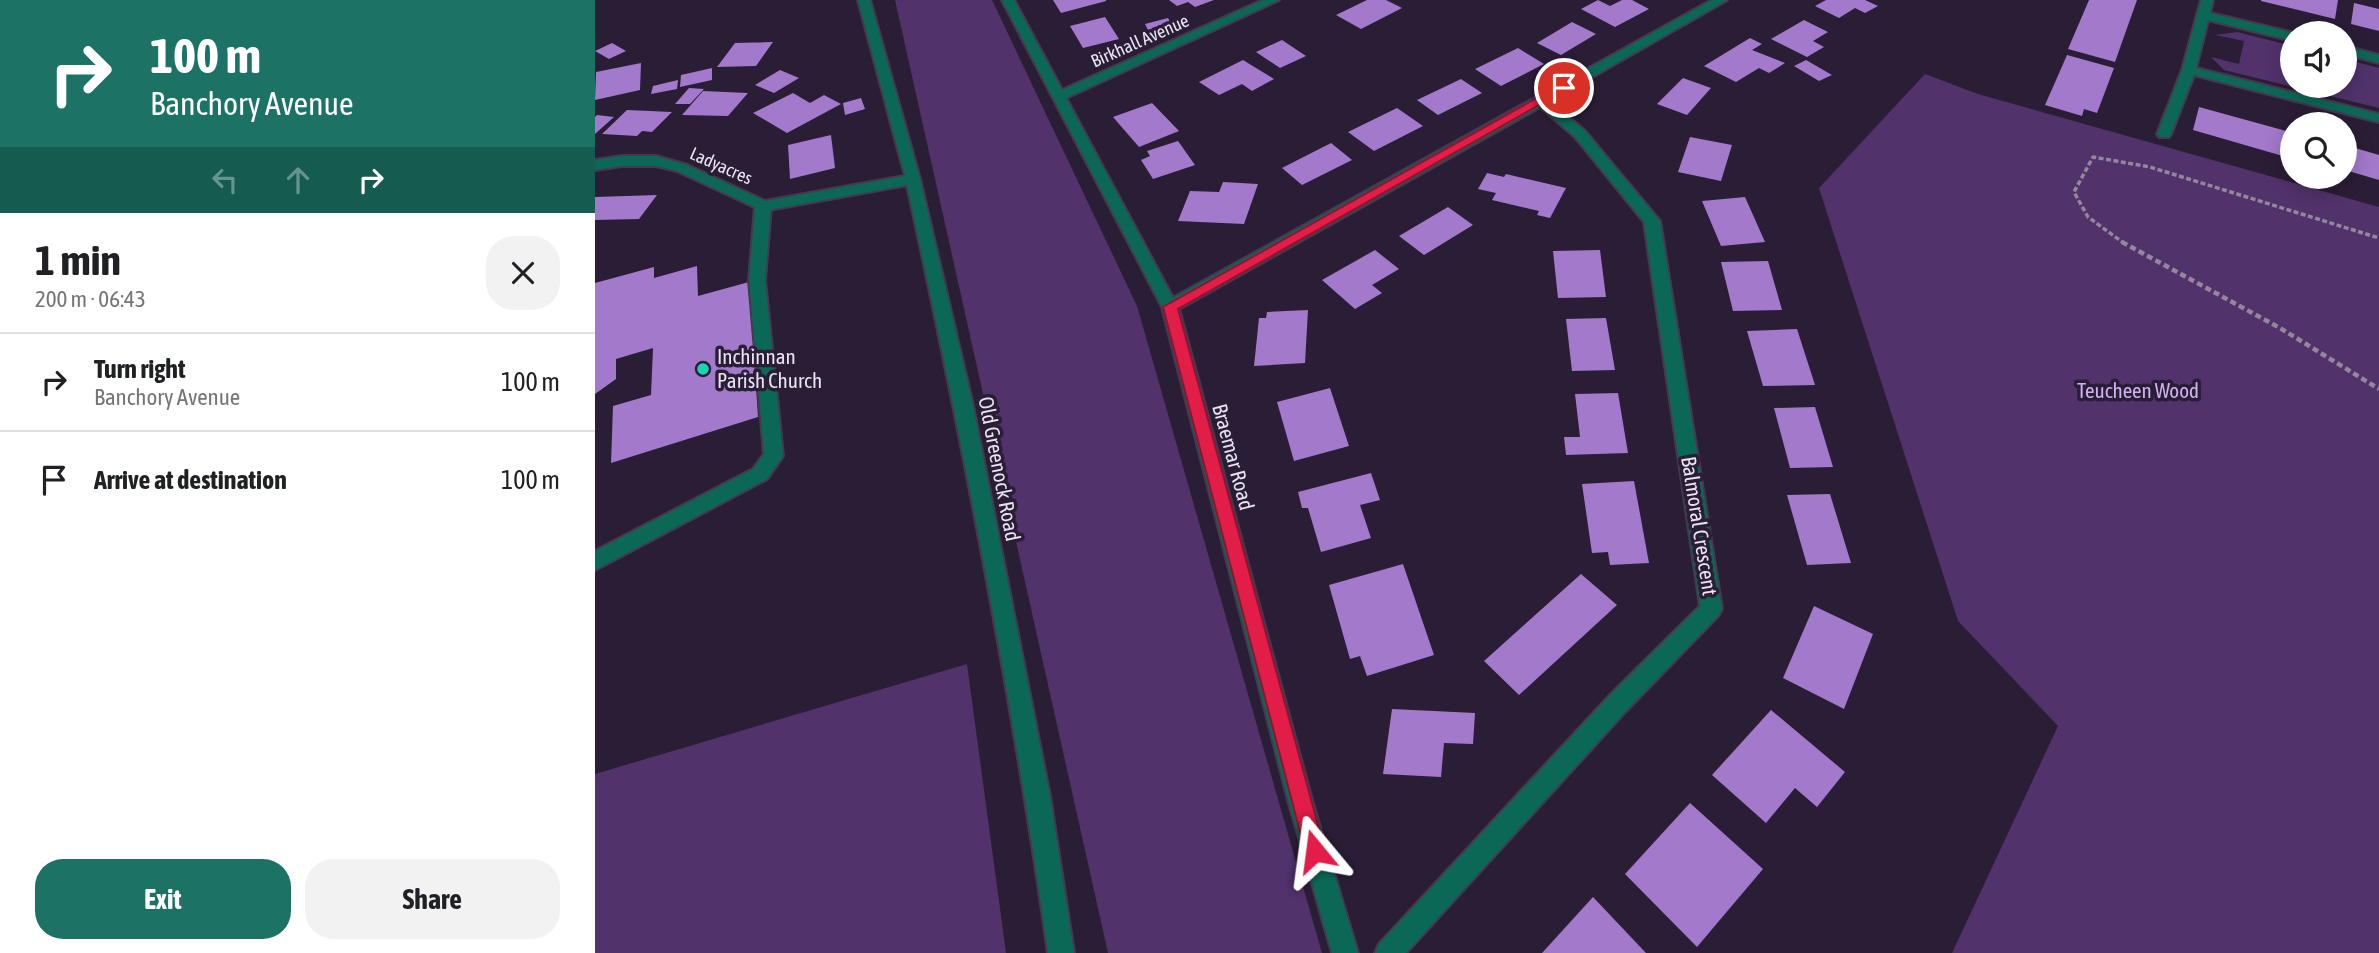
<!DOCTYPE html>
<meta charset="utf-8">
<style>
body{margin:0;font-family:"Asap Condensed",sans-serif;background:#f2f2f2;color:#202124;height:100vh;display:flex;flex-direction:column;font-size:26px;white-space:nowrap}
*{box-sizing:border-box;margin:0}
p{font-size:23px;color:#757577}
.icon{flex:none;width:38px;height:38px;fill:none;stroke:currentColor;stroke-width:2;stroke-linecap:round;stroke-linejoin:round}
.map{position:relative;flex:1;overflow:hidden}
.drawer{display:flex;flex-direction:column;background:#fff;width:595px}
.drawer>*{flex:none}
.top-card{background:#1c7264;color:#fff;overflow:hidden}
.controls{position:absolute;left:1685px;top:21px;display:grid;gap:14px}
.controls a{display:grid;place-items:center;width:77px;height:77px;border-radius:50%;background:#fff;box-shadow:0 4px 18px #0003;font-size:35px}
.pin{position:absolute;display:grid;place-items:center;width:60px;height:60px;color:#fff;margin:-30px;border:4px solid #fff;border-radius:50%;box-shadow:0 2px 7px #0007}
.me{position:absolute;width:77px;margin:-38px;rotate:344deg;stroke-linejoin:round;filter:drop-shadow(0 0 5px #0008)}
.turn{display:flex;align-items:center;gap:24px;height:147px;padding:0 35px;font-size:32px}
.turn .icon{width:91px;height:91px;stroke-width:2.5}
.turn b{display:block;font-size:49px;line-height:60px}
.lanes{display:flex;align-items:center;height:66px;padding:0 35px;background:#0003;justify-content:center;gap:35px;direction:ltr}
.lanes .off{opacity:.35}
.round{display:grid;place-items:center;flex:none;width:74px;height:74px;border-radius:28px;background:#f2f2f2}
.headline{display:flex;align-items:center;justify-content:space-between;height:119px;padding:0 35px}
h1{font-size:42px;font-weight:700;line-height:52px}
.primary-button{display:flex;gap:14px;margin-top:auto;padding:14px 35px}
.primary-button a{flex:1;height:80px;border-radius:28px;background:#1c7264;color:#fff;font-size:28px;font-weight:700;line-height:80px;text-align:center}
.primary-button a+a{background:#f2f2f2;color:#202124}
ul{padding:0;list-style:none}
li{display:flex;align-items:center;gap:21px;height:98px;padding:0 35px;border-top:2px solid #e0e0e0}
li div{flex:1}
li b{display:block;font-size:26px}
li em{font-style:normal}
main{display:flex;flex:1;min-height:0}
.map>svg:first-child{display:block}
</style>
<main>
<section class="drawer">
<div class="top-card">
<div class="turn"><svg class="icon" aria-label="right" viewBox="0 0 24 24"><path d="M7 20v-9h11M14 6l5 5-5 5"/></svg><div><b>100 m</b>Banchory Avenue</div></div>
<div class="lanes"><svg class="icon off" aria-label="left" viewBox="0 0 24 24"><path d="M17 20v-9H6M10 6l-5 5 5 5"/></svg><svg class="icon off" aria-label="ahead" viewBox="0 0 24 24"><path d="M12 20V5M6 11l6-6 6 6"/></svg><svg class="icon" aria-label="right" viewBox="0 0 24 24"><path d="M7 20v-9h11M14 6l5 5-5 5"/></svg></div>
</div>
<div class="headline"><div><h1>1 min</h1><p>200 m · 06:43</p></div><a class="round"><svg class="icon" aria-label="close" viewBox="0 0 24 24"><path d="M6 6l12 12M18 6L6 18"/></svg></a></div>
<ul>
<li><svg class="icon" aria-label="right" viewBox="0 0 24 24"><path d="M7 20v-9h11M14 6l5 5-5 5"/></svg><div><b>Turn right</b><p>Banchory Avenue</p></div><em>100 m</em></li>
<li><svg class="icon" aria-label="arrive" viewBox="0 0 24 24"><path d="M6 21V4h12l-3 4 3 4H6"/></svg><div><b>Arrive at destination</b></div><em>100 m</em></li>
</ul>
<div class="primary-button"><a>Exit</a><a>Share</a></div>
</section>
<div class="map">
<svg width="1784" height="953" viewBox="0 0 1784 953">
<rect width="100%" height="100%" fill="#2a1d36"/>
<path fill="#51326b" d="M 300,0 L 397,0 L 542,306 L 727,953 L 513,953 Z
M 1642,32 L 1697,46 L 1698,86 L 1750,86 L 1750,59 L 1784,68 L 1784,108 L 1629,70 L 1616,57 L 1644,64 L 1649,41 L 1620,35 Z
M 1330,74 L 1383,94 L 1784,207 L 1784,953 L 1357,953 L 1463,726 L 1363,621 L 1224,188 Z
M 372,664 L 411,953 L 0,953 L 0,774 Z"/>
<path fill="#a379cb" d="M 458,0 L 511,0 L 511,1 L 466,13 Z
M 574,0 L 619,0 L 600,7 L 593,2 L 582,6 Z
M 772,0 L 791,0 L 807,8 L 766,29 L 741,15 Z
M 1003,0 L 1015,6 L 1027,0 L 1037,0 L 1054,9 L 1020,27 L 986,9 Z
M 1231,0 L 1270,0 L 1283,6 L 1270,13 L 1260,8 L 1244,18 L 1220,6 Z
M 1494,0 L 1542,0 L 1520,62 L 1473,49 Z
M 1666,0 L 1743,0 L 1740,19 L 1666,1 Z
M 1759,3 L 1784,9 L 1784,31 L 1756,24 Z
M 510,17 L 524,39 L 488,48 L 475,26 Z
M 573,18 L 576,24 L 553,30 L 550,24 Z
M 1209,20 L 1233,32 L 1218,41 L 1229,47 L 1212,57 L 1176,39 Z
M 977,22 L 1001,34 L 966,55 L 942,43 Z
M 1155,38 L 1167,44 L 1157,50 L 1190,63 L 1174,73 L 1164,68 L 1141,82 L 1109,66 Z
M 687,40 L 711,56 L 685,68 L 661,52 Z
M 178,42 L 161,66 L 122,67 L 140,43 Z
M 17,43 L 31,51 L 14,59 L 0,51 Z
M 923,48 L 949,64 L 906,86 L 880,69 Z
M 1472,55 L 1519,68 L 1502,113 L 1489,109 L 1487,116 L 1450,105 Z
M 648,60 L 679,79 L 657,91 L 647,84 L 624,95 L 604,82 Z
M 1211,60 L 1237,75 L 1224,81 L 1199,66 Z
M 46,63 L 45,90 L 0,100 L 1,72 Z
M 117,68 L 117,80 L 85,87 L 86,75 Z
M 185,70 L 204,78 L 179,93 L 160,85 Z
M 1088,78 L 1116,88 L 1092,115 L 1062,104 Z
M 866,79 L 887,93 L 843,115 L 822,100 Z
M 83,80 L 82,89 L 56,94 L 58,86 Z
M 94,88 L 109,89 L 95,104 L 80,104 Z
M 108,91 L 153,93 L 133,116 L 87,115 Z
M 198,93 L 215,103 L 229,95 L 246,104 L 192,133 L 158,113 Z
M 266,98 L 270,109 L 250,115 L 248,103 Z
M 557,103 L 584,131 L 544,147 L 518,117 Z
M 1604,107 L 1698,133 L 1698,159 L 1598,130 Z
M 802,108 L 828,126 L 779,151 L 753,132 Z
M 32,110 L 77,112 L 57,132 L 47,131 L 42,136 L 7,134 Z
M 2,115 L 19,117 L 0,134 L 0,117 Z
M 236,135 L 240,168 L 195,179 L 193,145 Z
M 1095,137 L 1137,145 L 1126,181 L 1083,172 Z
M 583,141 L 600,165 L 558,179 L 546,160 L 555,156 L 552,151 Z
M 736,143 L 757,160 L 707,185 L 687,168 Z
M 1750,145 L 1784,155 L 1784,180 L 1750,170 Z
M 892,173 L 909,177 L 911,174 L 971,188 L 955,218 L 942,215 L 944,211 L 897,200 L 901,193 L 883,189 Z
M 628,182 L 663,184 L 649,224 L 583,221 L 595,191 L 624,192 Z
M 62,195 L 44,219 L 0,220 L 0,197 Z
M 1150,197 L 1170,242 L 1126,246 L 1107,201 Z
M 853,207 L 878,225 L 829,255 L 804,236 Z
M 780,250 L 804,269 L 777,285 L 787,293 L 760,309 L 727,280 Z
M 1005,250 L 1011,297 L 963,298 L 958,251 Z
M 1173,261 L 1187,310 L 1138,311 L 1126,262 Z
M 102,266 L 103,296 L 154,282 L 163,417 L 16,463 L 18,406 L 56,395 L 58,348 L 21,359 L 21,379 L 0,394 L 0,283 L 59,267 L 59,278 Z
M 713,310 L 710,363 L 659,366 L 664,318 L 671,318 L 672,312 Z
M 1011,318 L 1020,370 L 977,371 L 971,319 Z
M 1202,329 L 1220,385 L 1168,386 L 1152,331 Z
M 735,388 L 754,446 L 699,461 L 682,402 Z
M 1023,393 L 1033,453 L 971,455 L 969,437 L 985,437 L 980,394 Z
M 1220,407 L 1238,467 L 1195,468 L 1179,408 Z
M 776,473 L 785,500 L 765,505 L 776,538 L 726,552 L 713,508 L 707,508 L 703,492 Z
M 1039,481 L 1054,563 L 1015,565 L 1013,552 L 997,553 L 987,484 Z
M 1235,494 L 1256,563 L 1212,565 L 1192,495 Z
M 808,564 L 839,655 L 772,676 L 765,656 L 755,659 L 734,585 Z
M 986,574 L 1022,605 L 924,695 L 889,661 Z
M 1219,606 L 1278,634 L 1249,709 L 1188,678 Z
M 797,709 L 880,713 L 878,744 L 849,743 L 846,777 L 788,774 Z
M 1176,710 L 1250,772 L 1222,807 L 1200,788 L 1171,823 L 1117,775 Z
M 1095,803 L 1168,869 L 1102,947 L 1030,874 Z
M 998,897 L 1051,953 L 947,953 Z"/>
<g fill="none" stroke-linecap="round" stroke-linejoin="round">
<defs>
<path id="service" d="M 168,201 L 176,206 L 170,280 L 188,456 L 172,479 L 0,570 L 0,551 L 158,469 L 169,454 L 154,280 L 160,206 Z"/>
<path id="minor" d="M 263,0 L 275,0 L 325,179 L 377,401 L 455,796 L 479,953 L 453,953 C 417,695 367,439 312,185 L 168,211 L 82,171 L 61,166 L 27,166 L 0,170 L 0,160 L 27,156 L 61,156 L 92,165 L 170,201 L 310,176 Z
M 407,0 L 419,0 L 467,90 L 668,0 L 684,0 L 471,98 L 578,298 L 1117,0 L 1132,0 L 955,101 L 990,131 L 1065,221 L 1127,609 L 1123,616 L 1031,711 L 811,953 L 780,953 L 784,944 L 1015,695 L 1105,606 L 1049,222 L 980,137 L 945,107 L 584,309 L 717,800 L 763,953 L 737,953 L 693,800 L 567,307 Z
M 1606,0 L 1618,0 L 1615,13 L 1699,33 L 1698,41 L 1613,20 L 1601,68 L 1784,114 L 1784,122 L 1599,75 L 1576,134 L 1574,137 L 1564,137 L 1562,134 L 1587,70 Z
M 1750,46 L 1784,55 L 1784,63 L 1750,54 Z"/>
</defs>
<use href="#service" stroke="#453951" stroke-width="4"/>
<use href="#minor" stroke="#453951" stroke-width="4"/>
<path stroke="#92879c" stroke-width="3.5" stroke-dasharray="5 2.5" stroke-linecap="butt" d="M 1530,244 L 1493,217 L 1479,192 L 1498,157 L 1555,167 L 1784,238"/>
<path stroke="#92879c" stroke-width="4.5" stroke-dasharray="6 3.5" stroke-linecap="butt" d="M 1527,242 L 1685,328 L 1784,389"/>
<use href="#service" fill="#0c6856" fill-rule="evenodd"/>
<use href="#minor" fill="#0c6856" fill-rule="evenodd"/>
</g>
<path fill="#e11d48" stroke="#92132f" stroke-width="2" d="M 965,85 L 974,88 L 583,309 L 730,851 L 727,858 L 720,861 L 713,858 L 710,851 L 568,307 Z"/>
<circle fill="#17d5b2" stroke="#2a1d36" stroke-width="2.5" cx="108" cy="369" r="7"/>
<g text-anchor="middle" stroke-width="7" stroke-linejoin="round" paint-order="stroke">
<g font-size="18" fill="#ebe3f4" stroke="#2a1d36">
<text transform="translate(545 41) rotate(-24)" y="6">Birkhall Avenue</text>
<text transform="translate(126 166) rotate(24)" y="6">Ladyacres</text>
</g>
<g font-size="21" fill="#ebe3f4" stroke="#2a1d36" text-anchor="start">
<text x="122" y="364">Inchinnan<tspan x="122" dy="24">Parish Church</tspan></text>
</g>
<g font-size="21" fill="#d1b2f1" stroke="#2a1d36">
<text x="1543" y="398">Teucheen Wood</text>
</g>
<g font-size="21" fill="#ebe3f4" stroke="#2a1d36">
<text transform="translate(638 457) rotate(75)" y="7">Braemar Road</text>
<text transform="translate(404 469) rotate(79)" y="7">Old Greenock Road</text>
<text transform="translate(1104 526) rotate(81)" y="7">Balmoral Crescent</text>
</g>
</g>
</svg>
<div class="controls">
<a><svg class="icon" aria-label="sound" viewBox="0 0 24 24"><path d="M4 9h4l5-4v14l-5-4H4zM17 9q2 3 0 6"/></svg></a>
<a><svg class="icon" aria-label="search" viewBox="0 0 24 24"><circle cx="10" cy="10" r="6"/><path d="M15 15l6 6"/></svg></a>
</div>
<div class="pin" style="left:969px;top:88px;background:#d93025"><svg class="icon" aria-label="arrive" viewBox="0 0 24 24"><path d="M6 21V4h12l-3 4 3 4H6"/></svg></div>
<svg class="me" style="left:720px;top:851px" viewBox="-20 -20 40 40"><path d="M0-17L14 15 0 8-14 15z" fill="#e11d48" stroke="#fff" stroke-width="4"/></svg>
</div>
</main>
